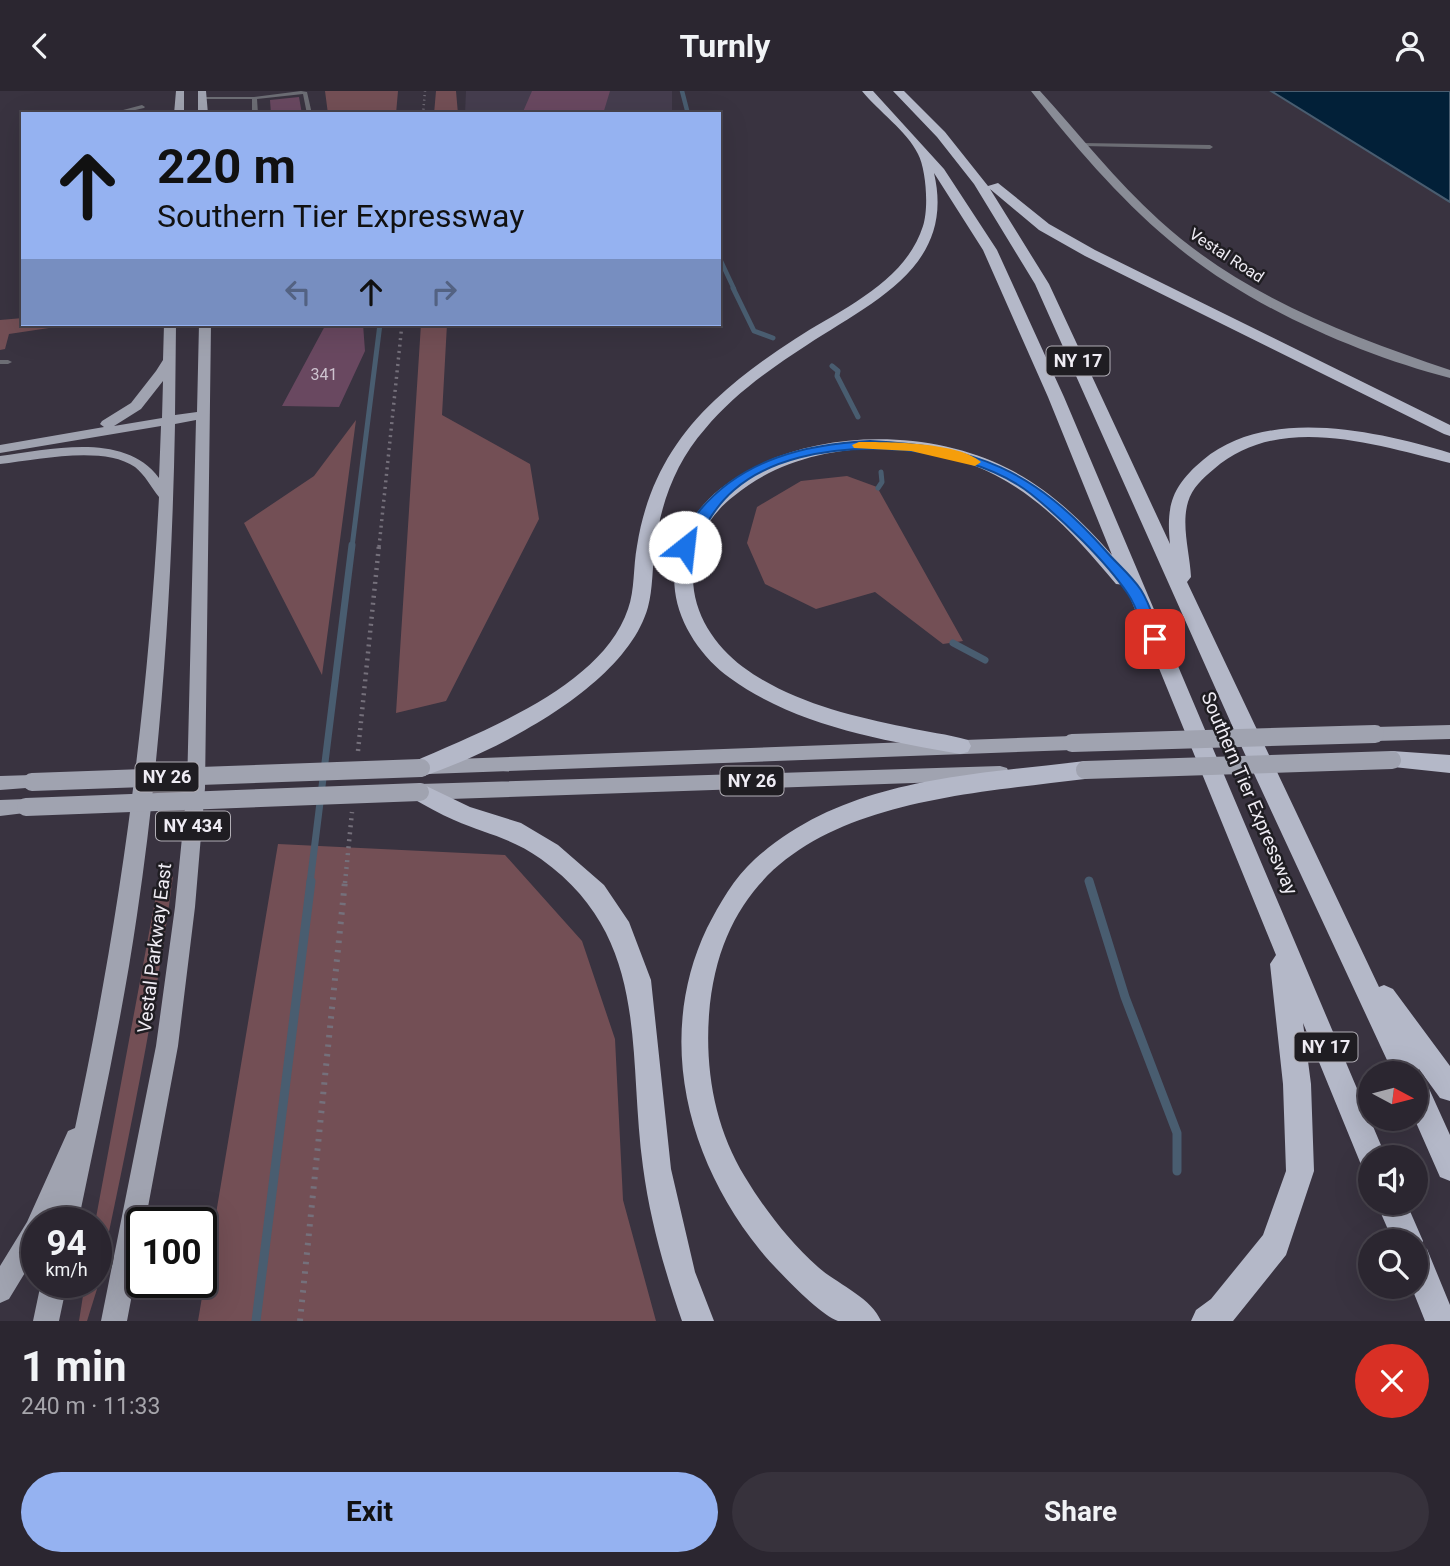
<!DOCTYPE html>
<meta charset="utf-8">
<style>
body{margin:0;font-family:Roboto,sans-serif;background:#37323c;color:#f1f3f6;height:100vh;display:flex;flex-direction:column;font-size:26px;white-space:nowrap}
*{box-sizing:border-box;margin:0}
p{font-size:23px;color:#a6a5ab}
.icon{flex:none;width:38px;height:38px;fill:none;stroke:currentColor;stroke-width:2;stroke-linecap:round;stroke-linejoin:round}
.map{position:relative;height:1230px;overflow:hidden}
.panel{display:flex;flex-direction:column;background:#2b2630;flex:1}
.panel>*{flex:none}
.hud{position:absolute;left:21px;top:21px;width:700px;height:214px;border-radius:0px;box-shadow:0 7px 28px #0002,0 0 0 2px #47434c;background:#95b2f1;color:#111;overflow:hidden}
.needle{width:46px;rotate:97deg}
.buttons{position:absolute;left:1358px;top:970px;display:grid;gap:14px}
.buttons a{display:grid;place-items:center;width:70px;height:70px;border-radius:50%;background:#2b2630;box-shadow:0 7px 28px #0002,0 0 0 2px #47434c;font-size:35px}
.speed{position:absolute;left:21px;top:1116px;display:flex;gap:14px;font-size:35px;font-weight:700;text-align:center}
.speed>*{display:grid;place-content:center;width:91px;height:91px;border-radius:50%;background:#2b2630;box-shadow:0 7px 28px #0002,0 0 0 2px #47434c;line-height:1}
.speed small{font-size:18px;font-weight:400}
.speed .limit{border:4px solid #111;border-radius:10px;background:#fff;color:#111}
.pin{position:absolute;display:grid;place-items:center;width:60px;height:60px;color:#fff;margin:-30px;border-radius:14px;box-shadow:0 4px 10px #0006}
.me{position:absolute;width:77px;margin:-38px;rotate:29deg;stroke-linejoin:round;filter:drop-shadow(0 0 5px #0008)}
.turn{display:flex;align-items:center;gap:24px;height:147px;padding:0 21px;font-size:32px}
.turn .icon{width:91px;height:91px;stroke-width:2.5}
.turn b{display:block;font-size:49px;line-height:60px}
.lanes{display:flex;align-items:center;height:66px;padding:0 21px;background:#0003;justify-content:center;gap:35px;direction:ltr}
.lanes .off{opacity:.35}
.round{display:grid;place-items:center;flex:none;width:74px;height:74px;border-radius:37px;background:#37323c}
.headline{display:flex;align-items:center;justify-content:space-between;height:119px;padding:0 21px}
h1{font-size:42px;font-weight:700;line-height:52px}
.button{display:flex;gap:14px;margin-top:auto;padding:14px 21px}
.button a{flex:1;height:80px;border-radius:42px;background:#95b2f1;color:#111;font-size:28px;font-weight:700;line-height:80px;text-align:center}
.button a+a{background:#37323c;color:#f1f3f6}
header{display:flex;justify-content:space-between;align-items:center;height:91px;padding:0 21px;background:#2b2630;font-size:32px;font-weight:700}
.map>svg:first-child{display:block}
</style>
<header><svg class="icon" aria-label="back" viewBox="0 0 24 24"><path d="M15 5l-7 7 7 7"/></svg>Turnly<svg class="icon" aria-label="person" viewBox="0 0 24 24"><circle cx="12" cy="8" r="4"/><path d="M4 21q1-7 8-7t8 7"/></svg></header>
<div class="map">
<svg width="1450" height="1230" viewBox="0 0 1450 1230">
<rect width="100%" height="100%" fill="#393340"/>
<path fill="#453d4e" d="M 466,0 L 672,0 L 672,23 L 465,23 Z"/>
<path fill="#734f55" d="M 325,0 L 398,0 L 396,23 L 328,23 Z
M 436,0 L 456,0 L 458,23 L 434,23 Z
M 23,227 L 23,233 L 69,234 L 9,243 L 5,258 L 0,259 L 0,229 Z
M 421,233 L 447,233 L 442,324 L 530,373 L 539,428 L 446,610 L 396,622 Z
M 356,329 L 322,584 L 244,432 L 314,385 Z
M 847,385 L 877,396 L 963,550 L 943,553 L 875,501 L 816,518 L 765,493 L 747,452 L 757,416 L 801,390 Z
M 278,753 L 505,764 L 582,850 L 615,948 L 623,1109 L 656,1230 L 198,1230 Z
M 173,785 C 155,924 126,1060 97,1198 L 87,1230 L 79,1230 L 85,1192 L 96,1192 L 95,1132 L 157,799 Z"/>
<path fill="#022038" stroke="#495d70" stroke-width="2" d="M 1271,0 L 1450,0 L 1450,111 Z"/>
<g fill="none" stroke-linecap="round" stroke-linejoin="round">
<path stroke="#495d70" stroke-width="4.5" d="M 682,0 L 688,23
M 719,166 L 734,198"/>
<path stroke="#495d70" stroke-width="5" d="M 733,197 L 754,240 L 773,247
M 832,275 L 838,280 L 837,285 L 858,326
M 878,397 L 882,391 L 881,381
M 352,456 L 380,233"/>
<path stroke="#495d70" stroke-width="7" d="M 953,552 L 985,569
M 310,792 L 352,454"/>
<path stroke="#495d70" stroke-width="9" d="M 1089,790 L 1125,906 L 1177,1042 L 1177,1080
M 256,1230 L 311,790"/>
</g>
<path fill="#694860" d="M 532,0 L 610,0 L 603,23 L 522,23 Z
M 299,6 L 302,23 L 271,23 L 270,9 Z
M 326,233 L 363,233 L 365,260 L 339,316 L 282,315 Z"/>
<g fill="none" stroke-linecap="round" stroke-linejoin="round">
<path stroke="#75707b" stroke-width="2.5" stroke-dasharray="1 3.5" stroke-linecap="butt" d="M 423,23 L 425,0"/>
<path stroke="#75707b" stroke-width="3.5" stroke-dasharray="2 4.5" stroke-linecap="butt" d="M 379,456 L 402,233"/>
<path stroke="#75707b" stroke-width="4.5" stroke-dasharray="2 5" stroke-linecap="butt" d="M 358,660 L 379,454
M 345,792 L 352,721"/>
<path stroke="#75707b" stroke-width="6" stroke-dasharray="2.5 7" stroke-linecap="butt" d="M 300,1230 L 345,790"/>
<path fill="#6c6d74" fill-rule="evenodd" d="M 301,0 L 307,1 L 312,23 L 307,23 L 303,3 L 257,8 L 258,23 L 252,23 L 252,8 L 202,8 L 200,7 L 202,6 L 254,6 Z
M 142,14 L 145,16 L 144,17 L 118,23 L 108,23 Z
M 1082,52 L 1210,54 L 1213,56 L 1210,58 L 1084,55 L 1082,54 Z
M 0,269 L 8,269 L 12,271 L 8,273 L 0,273 Z"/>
<path fill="#898c96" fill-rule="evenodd" d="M 1031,0 L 1040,0 C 1079,43 1116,90 1159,129 C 1241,204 1346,244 1450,279 L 1450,287 C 1356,263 1242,212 1169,149 C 1118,106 1072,52 1031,0 Z"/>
<path fill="#a0a3b0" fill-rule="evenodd" d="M 176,0 L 184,0 L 184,23 L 174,23 Z
M 198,0 L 206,0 L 208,23 L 198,23 Z
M 164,233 L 176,233 L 175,324 L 197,321 L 199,233 L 211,233 L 205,697 L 195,816 L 178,955 L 145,1132 L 142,1132 L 142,1151 L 127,1230 L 101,1230 L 156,955 L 175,816 L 187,697 L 196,329 L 175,333 C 172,497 161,662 137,824 C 122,928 99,1030 78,1132 L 54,1132 L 56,1122 L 51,1132 L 37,1132 L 37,1162 L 9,1208 L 0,1212 L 0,1175 L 27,1131 L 68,1040 L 75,1037 C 120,828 148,619 159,406 C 151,396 145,384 135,376 C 103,354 37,369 0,373 L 0,365 C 50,359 124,340 159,387 L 161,335 L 0,362 L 0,354 L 104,336 L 100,333 L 102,330 L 131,312 L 156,280 L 163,269 ZM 163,290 L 162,327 L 114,335 L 141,318 Z
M 1450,634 L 1450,648 L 1375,650 L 1369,648 L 1366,643 L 1369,638 L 1375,636 Z
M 1072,645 L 1078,647 L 1081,652 L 1078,657 L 1072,659 L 428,683 L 422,681 L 419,676 L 422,671 L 428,669 Z
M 1000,675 L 1007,677 L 1009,682 L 1007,687 L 1000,689 L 420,709 L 413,706 L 411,701 L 413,696 L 420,693 Z
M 32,684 L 39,686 L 41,691 L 39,696 L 0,699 L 0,685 Z
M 26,708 L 33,711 L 35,716 L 33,721 L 0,725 L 0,709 Z
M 41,1192 L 67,1192 L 59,1230 L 33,1230 Z"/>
<path fill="#b4b8c8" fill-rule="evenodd" d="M 862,0 L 873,0 L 944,78 L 997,159 L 1064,306 L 1386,1066 L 1370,1066 L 1370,1080 L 1362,1076 L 1303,932 L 1311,993 L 1314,1080 L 1286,1164 L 1233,1230 L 1191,1230 L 1196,1219 L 1211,1208 L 1263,1144 L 1286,1080 L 1283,993 L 1270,873 L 1276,864 L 1125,494 L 1116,493 C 1080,450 1045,410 995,384 C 917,344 802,348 734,405 C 707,426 694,452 693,486 C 693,523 715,555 743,576 C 789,610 850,625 905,636 C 926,641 948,643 968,649 L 971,655 L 968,661 L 960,663 C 882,649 796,635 730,587 C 703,568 679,534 675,500 C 670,459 689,423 720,398 C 795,338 922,334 1007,377 C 1049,398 1081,429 1112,464 L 1048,306 L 983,159 L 934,82 C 956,176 872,211 807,254 C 770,278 733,304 705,338 C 675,372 660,414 655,458 C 652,477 653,498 648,516 C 626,596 493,662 421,686 L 413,683 L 410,677 L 413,671 C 482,640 602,596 628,518 C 635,499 633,476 637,455 C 646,397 672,349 715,309 C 739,286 767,266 795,248 C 841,218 905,192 923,135 C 929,117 926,78 918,63 C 907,40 878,20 862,0 Z
M 893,0 L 904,0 L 945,41 L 988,95 L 998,92 L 1049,133 L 1095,159 L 1450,334 L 1450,345 L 1444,343 L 1085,165 L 1039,139 L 990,98 L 1049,193 L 1170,453 C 1166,414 1172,395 1203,369 C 1267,315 1377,340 1450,362 L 1450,372 C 1376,354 1279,321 1214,378 C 1203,387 1192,397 1188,411 C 1181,434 1190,463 1191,486 L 1187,491 L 1379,896 L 1384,894 L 1393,898 L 1450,975 L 1450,1010 L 1440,1007 L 1419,978 L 1418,988 L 1426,991 L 1450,1044 L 1450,1090 L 1440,1086 L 1414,1027 L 1416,982 L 1393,982 L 1243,659 L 1035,193 L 974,93 L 937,46 Z
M 1392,660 L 1450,664 L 1450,682 L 1384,675 L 1381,669 L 1384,663 Z
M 1085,670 L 1093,673 L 1096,679 L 1093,685 L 1085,688 C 926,708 725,716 709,924 C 705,980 715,1037 745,1086 C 765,1119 789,1150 818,1176 C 837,1193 871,1206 881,1230 C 868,1230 850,1230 838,1230 C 818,1223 774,1176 760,1159 C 687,1069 655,946 707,837 C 720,812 734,787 755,768 C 845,687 971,684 1085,670 Z
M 420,692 L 470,716 L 521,732 L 558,754 L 604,794 L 629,831 L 651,889 L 671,1078 L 695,1181 L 714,1230 L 682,1230 C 665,1181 650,1129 643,1076 C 627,958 651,847 541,768 C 512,747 486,743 454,729 C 440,723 426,715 412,707 L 409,701 L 412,695 Z
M 1376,1111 L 1406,1111 L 1423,1150 L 1421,1156 L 1427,1158 L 1450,1214 L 1450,1230 L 1425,1230 L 1411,1195 L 1416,1195 L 1416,1150 L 1393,1150 Z"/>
<path stroke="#a0a3b0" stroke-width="18" d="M 1072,652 L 1375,643
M 1085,679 L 1392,669
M 32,691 L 421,677
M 26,716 L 420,701"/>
</g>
<path fill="#1a73e8" stroke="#114b97" stroke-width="2" d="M 870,350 C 976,355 1034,379 1105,459 C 1116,472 1131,484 1141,499 C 1150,513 1155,532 1162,548 L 1160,552 L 1149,552 C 1141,536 1138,517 1128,503 C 1105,469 1063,429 1031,403 C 962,348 802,339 734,399 C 714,416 704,438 690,460 L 685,461 L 679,456 C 685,444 691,430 700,419 C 743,368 806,353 870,350 Z"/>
<path fill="#f59e0b" d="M 859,351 C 888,351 959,351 981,371 L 975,375 L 911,360 L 854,357 L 852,354 Z"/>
<g text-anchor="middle" stroke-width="5" stroke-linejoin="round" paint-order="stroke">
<g font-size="16" fill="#efecf4" stroke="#1f1d22">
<text transform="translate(1227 164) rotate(33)" y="6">Vestal Road</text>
</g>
<g font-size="16" fill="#cec3cf">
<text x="324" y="289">341</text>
</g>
<g fill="#1f1d22" stroke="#b1aeb5" stroke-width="2">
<rect x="1046.5" y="255.5" width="63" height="29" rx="5"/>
<rect x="135.5" y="671.5" width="63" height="29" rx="5"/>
<rect x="720.5" y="675.5" width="63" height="29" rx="5"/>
<rect x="156" y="720.5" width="74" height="29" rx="5"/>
<rect x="1294.5" y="941.5" width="63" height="29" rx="5"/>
</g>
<g font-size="18" font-weight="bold" fill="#efecf4">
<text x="1078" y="276">NY 17</text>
<text x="167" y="692">NY 26</text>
<text x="752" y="696">NY 26</text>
<text x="193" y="741">NY 434</text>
<text x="1326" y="962">NY 17</text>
</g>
<g font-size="19" fill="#efecf4" stroke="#1f1d22">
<text transform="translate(1250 702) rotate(67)" y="7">Southern Tier Expressway</text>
<text transform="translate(154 857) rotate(-83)" y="7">Vestal Parkway East</text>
</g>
</g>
</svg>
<div class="buttons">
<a><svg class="needle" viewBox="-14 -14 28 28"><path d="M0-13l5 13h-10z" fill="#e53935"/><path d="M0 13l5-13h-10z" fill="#a6a5ab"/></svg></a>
<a><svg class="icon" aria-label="sound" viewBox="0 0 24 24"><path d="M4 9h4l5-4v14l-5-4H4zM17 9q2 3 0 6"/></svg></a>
<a><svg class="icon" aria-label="search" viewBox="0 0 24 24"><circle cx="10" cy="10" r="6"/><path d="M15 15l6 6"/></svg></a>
</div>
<div class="speed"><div>94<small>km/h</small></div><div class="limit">100</div></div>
<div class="pin" style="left:1155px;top:548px;background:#d93025"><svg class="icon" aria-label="arrive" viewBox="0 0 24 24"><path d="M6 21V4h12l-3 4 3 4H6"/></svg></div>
<svg class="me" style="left:685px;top:456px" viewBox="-20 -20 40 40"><circle r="19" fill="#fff"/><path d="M0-13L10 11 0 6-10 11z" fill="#1a73e8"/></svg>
<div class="hud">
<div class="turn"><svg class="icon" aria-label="ahead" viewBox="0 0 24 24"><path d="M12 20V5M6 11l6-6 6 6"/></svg><div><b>220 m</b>Southern Tier Expressway</div></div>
<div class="lanes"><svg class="icon off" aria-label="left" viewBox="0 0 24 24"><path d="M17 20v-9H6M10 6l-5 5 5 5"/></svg><svg class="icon" aria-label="ahead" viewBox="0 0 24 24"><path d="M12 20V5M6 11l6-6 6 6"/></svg><svg class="icon off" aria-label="right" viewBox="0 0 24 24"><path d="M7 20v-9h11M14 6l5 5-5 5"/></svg></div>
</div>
</div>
<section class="panel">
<div class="headline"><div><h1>1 min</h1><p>240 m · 11:33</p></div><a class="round" style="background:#d93025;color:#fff"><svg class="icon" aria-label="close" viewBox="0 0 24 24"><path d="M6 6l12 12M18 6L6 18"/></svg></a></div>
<div class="button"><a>Exit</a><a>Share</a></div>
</section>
